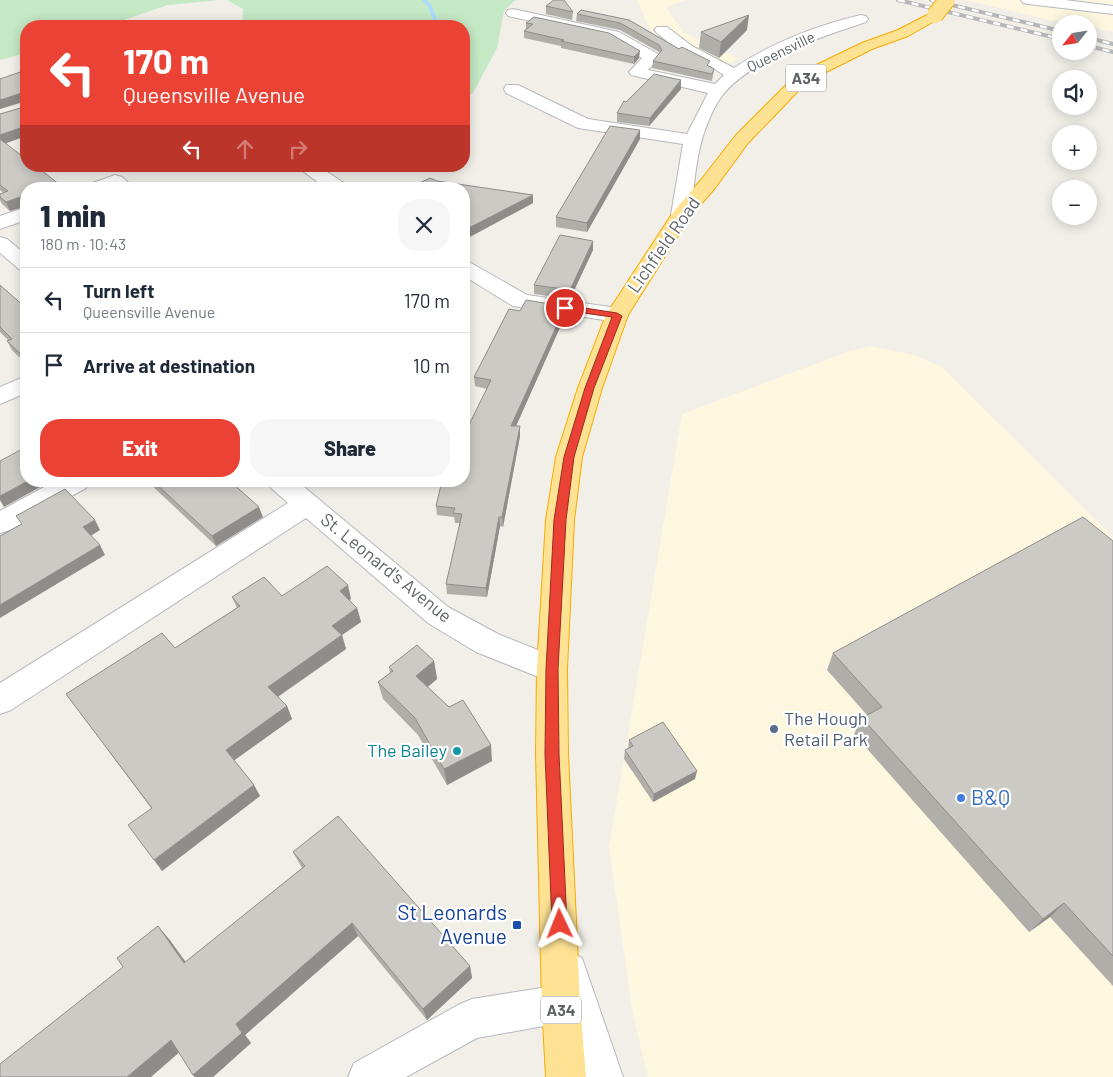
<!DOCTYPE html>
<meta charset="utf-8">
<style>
body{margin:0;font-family:Barlow,sans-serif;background:#f6f6f7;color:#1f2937;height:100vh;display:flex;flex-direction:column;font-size:19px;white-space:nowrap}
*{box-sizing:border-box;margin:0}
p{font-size:16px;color:#747a83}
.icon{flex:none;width:28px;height:28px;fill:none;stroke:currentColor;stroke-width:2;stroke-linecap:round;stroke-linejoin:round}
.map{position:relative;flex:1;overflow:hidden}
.details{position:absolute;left:20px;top:182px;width:450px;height:305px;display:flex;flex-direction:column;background:#fff;border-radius:20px;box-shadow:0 2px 12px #0003}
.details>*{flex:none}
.top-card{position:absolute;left:20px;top:20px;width:450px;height:152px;border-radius:20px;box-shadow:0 2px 12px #0003;background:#ea4335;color:#fff;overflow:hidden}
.needle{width:32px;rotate:240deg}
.buttons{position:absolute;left:1052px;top:15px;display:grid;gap:10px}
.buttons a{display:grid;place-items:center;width:45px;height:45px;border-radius:50%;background:#fff;box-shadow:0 2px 12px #0003;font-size:25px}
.pin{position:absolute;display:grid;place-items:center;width:42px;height:42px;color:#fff;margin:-21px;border:2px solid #fff;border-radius:50%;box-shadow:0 1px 5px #0007}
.me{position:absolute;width:55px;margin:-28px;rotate:358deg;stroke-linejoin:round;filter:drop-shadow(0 0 4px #0008)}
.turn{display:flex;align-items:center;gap:18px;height:105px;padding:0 20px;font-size:22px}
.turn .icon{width:65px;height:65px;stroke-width:2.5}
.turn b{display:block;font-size:35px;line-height:42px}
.lanes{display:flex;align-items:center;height:48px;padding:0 20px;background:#0003;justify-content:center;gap:25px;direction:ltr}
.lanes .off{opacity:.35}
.round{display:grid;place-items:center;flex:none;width:52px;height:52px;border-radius:20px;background:#f6f6f7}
.overview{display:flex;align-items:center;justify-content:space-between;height:85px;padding:0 20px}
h1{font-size:30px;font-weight:800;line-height:38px}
.action{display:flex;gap:10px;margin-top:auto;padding:10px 20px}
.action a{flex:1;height:58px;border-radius:20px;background:#ea4335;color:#fff;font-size:20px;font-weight:800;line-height:58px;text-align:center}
.action a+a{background:#f6f6f7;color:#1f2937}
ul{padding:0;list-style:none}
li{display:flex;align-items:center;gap:15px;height:65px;padding:0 20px;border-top:1px solid #e0e1e3}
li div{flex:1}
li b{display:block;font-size:19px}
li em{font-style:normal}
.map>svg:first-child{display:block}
</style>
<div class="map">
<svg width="1113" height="1077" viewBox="0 0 1113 1077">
<rect width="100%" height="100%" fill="#f1efe8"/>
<path fill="#fef7e0" d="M 637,0 L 686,0 L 666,7 L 683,32 L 739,59 L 715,70 L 651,32 Z
M 966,0 L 1113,0 L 1113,32 L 1089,26 L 1089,24 L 1050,20 Z
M 870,346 L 914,355 L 942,367 L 1113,537 L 1113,1077 L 648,1077 L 633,1015 L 609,847 L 682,414 L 847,352 Z"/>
<path fill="#c5e8c5" d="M 0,0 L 219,0 L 168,5 L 106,26 L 26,26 L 26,53 L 0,60 Z
M 227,0 L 519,0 L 514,1 L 504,11 L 497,48 L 473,93 L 464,98 L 464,26 L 242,26 L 243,9 Z"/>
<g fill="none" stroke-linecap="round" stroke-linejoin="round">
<path fill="#aadaff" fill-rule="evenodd" d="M 422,0 L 427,0 L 432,6 L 439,26 L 435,26 L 428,6 Z"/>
<defs>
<path id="minor" d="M 1021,0 L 1065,0 L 1113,6 L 1113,14 L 1028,4 L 1023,3 Z
M 513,9 L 619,32 L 658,54 L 660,57 L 648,70 L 715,84 L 724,75 L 708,65 L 680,52 L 657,33 L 654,30 L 657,27 L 667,27 L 692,46 L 734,68 C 771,43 818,25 861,15 L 866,16 L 868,19 L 866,22 C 822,37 756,57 725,92 C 713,106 704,130 700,147 C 695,169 693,193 691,215 L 688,219 L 681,221 L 674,219 L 671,215 L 683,144 L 578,128 L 506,93 L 504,89 L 506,85 L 518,85 L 588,119 L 687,134 L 708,93 L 631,75 L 629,72 L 642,58 L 609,38 L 508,16 L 506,13 L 508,10 Z
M 296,166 L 318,166 L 347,185 L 349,189 L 327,189 Z
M 115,175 L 122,177 L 135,189 L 85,189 L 87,185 Z
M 26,207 L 26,220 L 0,229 L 0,216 Z
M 0,237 L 7,239 L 26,255 L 26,271 L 19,269 L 0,253 Z
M 464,261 L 471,263 L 527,295 L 617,308 L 625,310 L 628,315 L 625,320 L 617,322 L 513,306 L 464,276 Z
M 26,376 L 26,393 L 0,404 L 0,387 Z
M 55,481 L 90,481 L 86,488 L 10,530 L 0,533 L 0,511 Z
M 267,481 L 297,481 L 448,607 L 498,634 L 563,660 L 567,669 L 563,678 L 552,682 L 541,678 L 476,652 L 428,623 L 306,518 L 11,710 L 0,714 L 0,683 L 288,503 L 271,488 Z
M 569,952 L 582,958 L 623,1077 L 583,1077 L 566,1022 L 477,1038 L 406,1077 L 348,1077 L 354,1063 L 458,1005 L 472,999 L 554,986 L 550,971 L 556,958 Z"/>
<path id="highway" d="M 935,11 L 940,12 L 942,15 L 940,18 L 908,36 L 872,49 L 822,74 L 800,89 L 748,143 L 715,188 L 689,218 L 628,315 L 602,388 L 582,457 L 574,520 L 567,669 L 568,754 L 580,1004 L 586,1077 L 546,1077 L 542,1004 L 536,754 L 537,669 L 546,520 L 556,457 L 578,388 L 606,315 L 674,211 L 701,180 L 736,135 L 788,83 L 810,68 L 862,43 L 898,30 Z"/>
</defs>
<use href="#minor" stroke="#b5b8bc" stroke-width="2"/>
<use href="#highway" stroke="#f9ab00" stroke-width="2"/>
<use href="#minor" fill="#fff" fill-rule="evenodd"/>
<use href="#highway" fill="#fde293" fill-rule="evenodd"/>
<defs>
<path id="rail" d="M 898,0 L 1061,39
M 931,0 L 1061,31
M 1089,38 L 1113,44
M 1089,46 L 1113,52"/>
</defs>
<use href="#rail" stroke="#b6b7b8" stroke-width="4"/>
<use href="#rail" stroke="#fff" stroke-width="2.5" stroke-dasharray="7" stroke-linecap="butt"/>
<defs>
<path id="highway-bridge" d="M 935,15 L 947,0"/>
</defs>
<use href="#highway-bridge" stroke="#f9ab00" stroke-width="18" stroke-linecap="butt"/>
<use href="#highway-bridge" stroke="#fde293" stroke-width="16"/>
</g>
<path fill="#afaea9" d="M 546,6 L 573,12 L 572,20 L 546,14 Z
M 577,14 L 629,20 L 714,69 L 713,76 L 712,81 L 652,68 L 653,61 L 660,53 L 659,52 L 620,30 L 576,21 Z
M 534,17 L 639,58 L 634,64 L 561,48 L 561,46 L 524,38 L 524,31 L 526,29 L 526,23 Z
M 747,30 L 719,58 L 699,48 L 701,32 Z
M 26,70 L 26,136 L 6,143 L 26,189 L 26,224 L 24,223 L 20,214 L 24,211 L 24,207 L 10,211 L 2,204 L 0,200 L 0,194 L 3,193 L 0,190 L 0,114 L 24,107 L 24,102 L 0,109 Z
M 681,89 L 649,126 L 617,122 L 617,113 Z
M 640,139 L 587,232 L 556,227 L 556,217 Z
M 437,181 L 533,203 L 466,239 L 464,238 L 464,189 Z
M 593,250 L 570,299 L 534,294 L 534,285 Z
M 0,285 L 26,308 L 26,364 L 12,350 L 7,341 L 8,340 L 0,332 Z
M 562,306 L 562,323 L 516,426 L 520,436 L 503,527 L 500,526 L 487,597 L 447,594 L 446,584 L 460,523 L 455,523 L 454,517 L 437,515 L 436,506 L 468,427 L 487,389 L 475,386 L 474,377 Z
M 147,481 L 230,481 L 263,517 L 216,546 Z
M 1113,541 L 1113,986 L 1050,917 L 1029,932 L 854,734 L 862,718 L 867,715 L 827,670 L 833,653 Z
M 282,596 L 351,599 L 349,600 L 357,608 L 361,622 L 342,635 L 346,649 L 278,697 L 287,706 L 292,719 L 234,760 L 254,785 L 260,796 L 162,871 L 151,808 L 66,694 L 175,648 L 237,608 L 232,597 Z
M 434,661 L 437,679 L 428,687 L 492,761 L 447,785 L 418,735 L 383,699 L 378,682 L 390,673 L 389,667 Z
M 629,740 L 695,779 L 653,802 L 624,759 L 625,750 L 628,749 Z
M 293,852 L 470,966 L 472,978 L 427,1020 L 358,936 L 245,1035 L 251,1043 L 213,1077 L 195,1077 L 193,1075 L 169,939 L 186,962 L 302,868 Z"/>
<path fill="#8f8d8a" d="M 749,15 L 747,30 L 719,58 L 721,42 Z
M 640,51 L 639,58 L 634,64 L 634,57 Z
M 681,80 L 681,89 L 649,126 L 650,118 Z
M 22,93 L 25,101 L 0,109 L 0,100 Z
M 26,126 L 26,136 L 1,145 L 0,143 L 0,135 Z
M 640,130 L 640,139 L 587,232 L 587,223 Z
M 533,195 L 533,203 L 466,239 L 465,230 Z
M 23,196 L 26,206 L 10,211 L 6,202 Z
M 593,241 L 593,250 L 570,299 L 570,290 Z
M 562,306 L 562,323 L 512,435 L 511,426 Z
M 520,426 L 520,436 L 503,527 L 502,517 Z
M 28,481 L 51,481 L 4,507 L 0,500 L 0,496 Z
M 259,507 L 263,517 L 216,546 L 212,536 Z
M 499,517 L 500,526 L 487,597 L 486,588 Z
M 95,520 L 100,530 L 89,537 L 83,527 Z
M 100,545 L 105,555 L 0,618 L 0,605 Z
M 348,585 L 351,599 L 343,604 L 340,591 Z
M 357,608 L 361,622 L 336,639 L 332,626 Z
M 342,635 L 346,649 L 274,699 L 268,687 Z
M 434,661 L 437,679 L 420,693 L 416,676 Z
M 287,706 L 292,719 L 232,762 L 226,750 Z
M 491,745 L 492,761 L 447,785 L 444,769 Z
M 697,771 L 695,779 L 653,802 L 654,794 Z
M 254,785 L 260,796 L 162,871 L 154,860 Z
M 1064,903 L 1050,917 L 1029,932 L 1043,919 Z
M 352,923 L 358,936 L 245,1035 L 251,1043 L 213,1077 L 195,1077 L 193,1075 L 236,1024 Z
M 158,926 L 169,939 L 195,976 L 184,963 Z
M 470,966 L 472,978 L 427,1020 L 423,1009 Z
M 171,1040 L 182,1050 L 151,1077 L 127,1077 Z"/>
<path fill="#cccac5" stroke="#8f8d8a" d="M 554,0 L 564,0 L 573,12 L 546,6 Z
M 581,10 L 629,20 L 679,49 L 682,47 L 710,61 L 707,65 L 714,69 L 712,74 L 653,61 L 662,50 L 659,45 L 620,23 L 577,14 Z
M 749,15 L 721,42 L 701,32 Z
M 534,17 L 609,33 L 640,51 L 634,57 L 561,41 L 564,40 L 524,31 L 533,24 L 526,23 Z
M 26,70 L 26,126 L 0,135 L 0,114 L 24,107 L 24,94 L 22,93 L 0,100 L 0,79 Z
M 654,74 L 681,80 L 650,118 L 617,113 L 624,101 L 626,102 Z
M 610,126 L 640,130 L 587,223 L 556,217 Z
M 0,139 L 26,159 L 26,166 L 36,166 L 65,189 L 26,189 L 26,219 L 20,214 L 24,211 L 23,196 L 6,202 L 0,197 L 0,194 L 8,191 L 0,185 Z
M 430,178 L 437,181 L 533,195 L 465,230 L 464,229 L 464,189 L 407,189 Z
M 560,235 L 593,241 L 570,290 L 534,285 Z
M 0,285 L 26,308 L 26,359 L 7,341 L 12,339 L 0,327 Z
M 526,300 L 562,306 L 559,313 L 562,314 L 511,426 L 520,426 L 502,517 L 499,517 L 486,588 L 446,584 L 462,514 L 453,513 L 455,508 L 436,506 L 442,481 L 464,481 L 464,427 L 468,427 L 491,380 L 474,377 L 509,309 L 520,311 Z
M 26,447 L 26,481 L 28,481 L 0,496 L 0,461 Z
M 153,481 L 230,481 L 259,507 L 212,536 Z
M 65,489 L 95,520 L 83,527 L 100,545 L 0,605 L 0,536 L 22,524 L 16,516 Z
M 1083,517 L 1113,541 L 1113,956 L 1064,903 L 1043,919 L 862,718 L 882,707 L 833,653 Z
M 327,566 L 348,585 L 340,591 L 357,608 L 332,626 L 342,635 L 268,687 L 287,706 L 226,750 L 254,785 L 154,860 L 128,825 L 152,808 L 66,694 L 162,633 L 175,648 L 240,606 L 232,597 L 264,577 L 282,596 Z
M 417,645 L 434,661 L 416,676 L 449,707 L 463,700 L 491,745 L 444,769 L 415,718 L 378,682 L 393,671 L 389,667 Z
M 663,722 L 697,771 L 654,794 L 625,750 L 633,746 L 629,740 Z
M 338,816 L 470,966 L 423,1009 L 352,923 L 236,1024 L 242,1033 L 193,1075 L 171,1040 L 127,1077 L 0,1077 L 0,1064 L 123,967 L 117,958 L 158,926 L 184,963 L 305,866 L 293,852 Z"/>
<path fill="#ea4335" stroke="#982c22" d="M 565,305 L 617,313 L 622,316 L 594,388 L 574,457 L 566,520 L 558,669 L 559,754 L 567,924 L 565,930 L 560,932 L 554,930 L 552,924 L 545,754 L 546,669 L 554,520 L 564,457 L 585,388 L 612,317 L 562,310 L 562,306 Z"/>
<circle fill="#5c6f8a" stroke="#fff" stroke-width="2" cx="774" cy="729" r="5"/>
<circle fill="#0f9aa8" stroke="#fff" stroke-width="2" cx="457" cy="751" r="5"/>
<circle fill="#3f7fe0" stroke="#fff" stroke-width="2" cx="961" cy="798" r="5"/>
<rect fill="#1a4fb4" stroke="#fff" stroke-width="2" x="512" y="920" width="10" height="10" rx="2.5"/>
<g text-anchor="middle" stroke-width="4.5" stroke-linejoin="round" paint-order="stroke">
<g font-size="15" fill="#5f6368" stroke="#fff">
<text transform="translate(781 52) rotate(-26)" y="5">Queensville</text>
</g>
<g fill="#fff" stroke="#8f9295" stroke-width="1">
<rect x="786" y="64.5" width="40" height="27" rx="4"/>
<rect x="541" y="996.5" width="40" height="27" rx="4"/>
</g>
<g font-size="16" font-weight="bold" fill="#5f6368">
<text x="806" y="84">A34</text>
<text x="561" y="1016">A34</text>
</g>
<g font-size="18" fill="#5f6368" stroke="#fff">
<text transform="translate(664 245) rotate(-55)" y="6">Lichfield Road</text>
<text transform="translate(386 568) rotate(39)" y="6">St. Leonard's Avenue</text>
</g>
<g font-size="18" fill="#4e5e75" stroke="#fff" text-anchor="start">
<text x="784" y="725">The Hough<tspan x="784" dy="21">Retail Park</tspan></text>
</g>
<g font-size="18" fill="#0d838f" stroke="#fff" text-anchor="end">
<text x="447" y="757">The Bailey</text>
</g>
<g font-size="21" fill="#366cbe" stroke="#fff" text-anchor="start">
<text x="971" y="805">B&amp;Q</text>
</g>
<g font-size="21" fill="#164399" stroke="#fff" text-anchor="end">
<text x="507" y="920">St Leonards<tspan x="507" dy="24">Avenue</tspan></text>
</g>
</g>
</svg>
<div class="buttons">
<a><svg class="needle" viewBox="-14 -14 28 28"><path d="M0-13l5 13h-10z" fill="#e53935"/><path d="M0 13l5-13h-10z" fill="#747a83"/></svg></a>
<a><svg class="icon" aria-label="sound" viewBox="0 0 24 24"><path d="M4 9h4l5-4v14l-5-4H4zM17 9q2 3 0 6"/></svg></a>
<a>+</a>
<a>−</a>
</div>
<div class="pin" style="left:565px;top:308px;background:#d93025"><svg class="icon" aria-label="arrive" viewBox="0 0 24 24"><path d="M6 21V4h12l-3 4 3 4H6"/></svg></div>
<svg class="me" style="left:560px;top:924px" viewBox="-20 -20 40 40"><path d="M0-17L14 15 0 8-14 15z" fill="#ea4335" stroke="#fff" stroke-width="4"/></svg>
<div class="top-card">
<div class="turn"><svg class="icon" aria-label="left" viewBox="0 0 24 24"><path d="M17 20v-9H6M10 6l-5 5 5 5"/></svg><div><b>170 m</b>Queensville Avenue</div></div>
<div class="lanes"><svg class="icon" aria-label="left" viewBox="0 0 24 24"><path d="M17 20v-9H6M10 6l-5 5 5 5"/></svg><svg class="icon off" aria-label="ahead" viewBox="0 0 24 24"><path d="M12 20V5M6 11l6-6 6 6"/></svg><svg class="icon off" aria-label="right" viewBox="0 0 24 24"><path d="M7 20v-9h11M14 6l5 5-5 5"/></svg></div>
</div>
<section class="details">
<div class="overview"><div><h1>1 min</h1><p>180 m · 10:43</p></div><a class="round"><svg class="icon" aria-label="close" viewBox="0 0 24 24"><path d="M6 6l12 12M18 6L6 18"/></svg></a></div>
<ul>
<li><svg class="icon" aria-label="left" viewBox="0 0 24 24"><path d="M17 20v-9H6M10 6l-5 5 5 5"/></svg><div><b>Turn left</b><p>Queensville Avenue</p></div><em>170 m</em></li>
<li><svg class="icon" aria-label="arrive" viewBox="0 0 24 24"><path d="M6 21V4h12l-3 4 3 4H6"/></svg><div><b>Arrive at destination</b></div><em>10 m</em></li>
</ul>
<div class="action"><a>Exit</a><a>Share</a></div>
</section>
</div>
